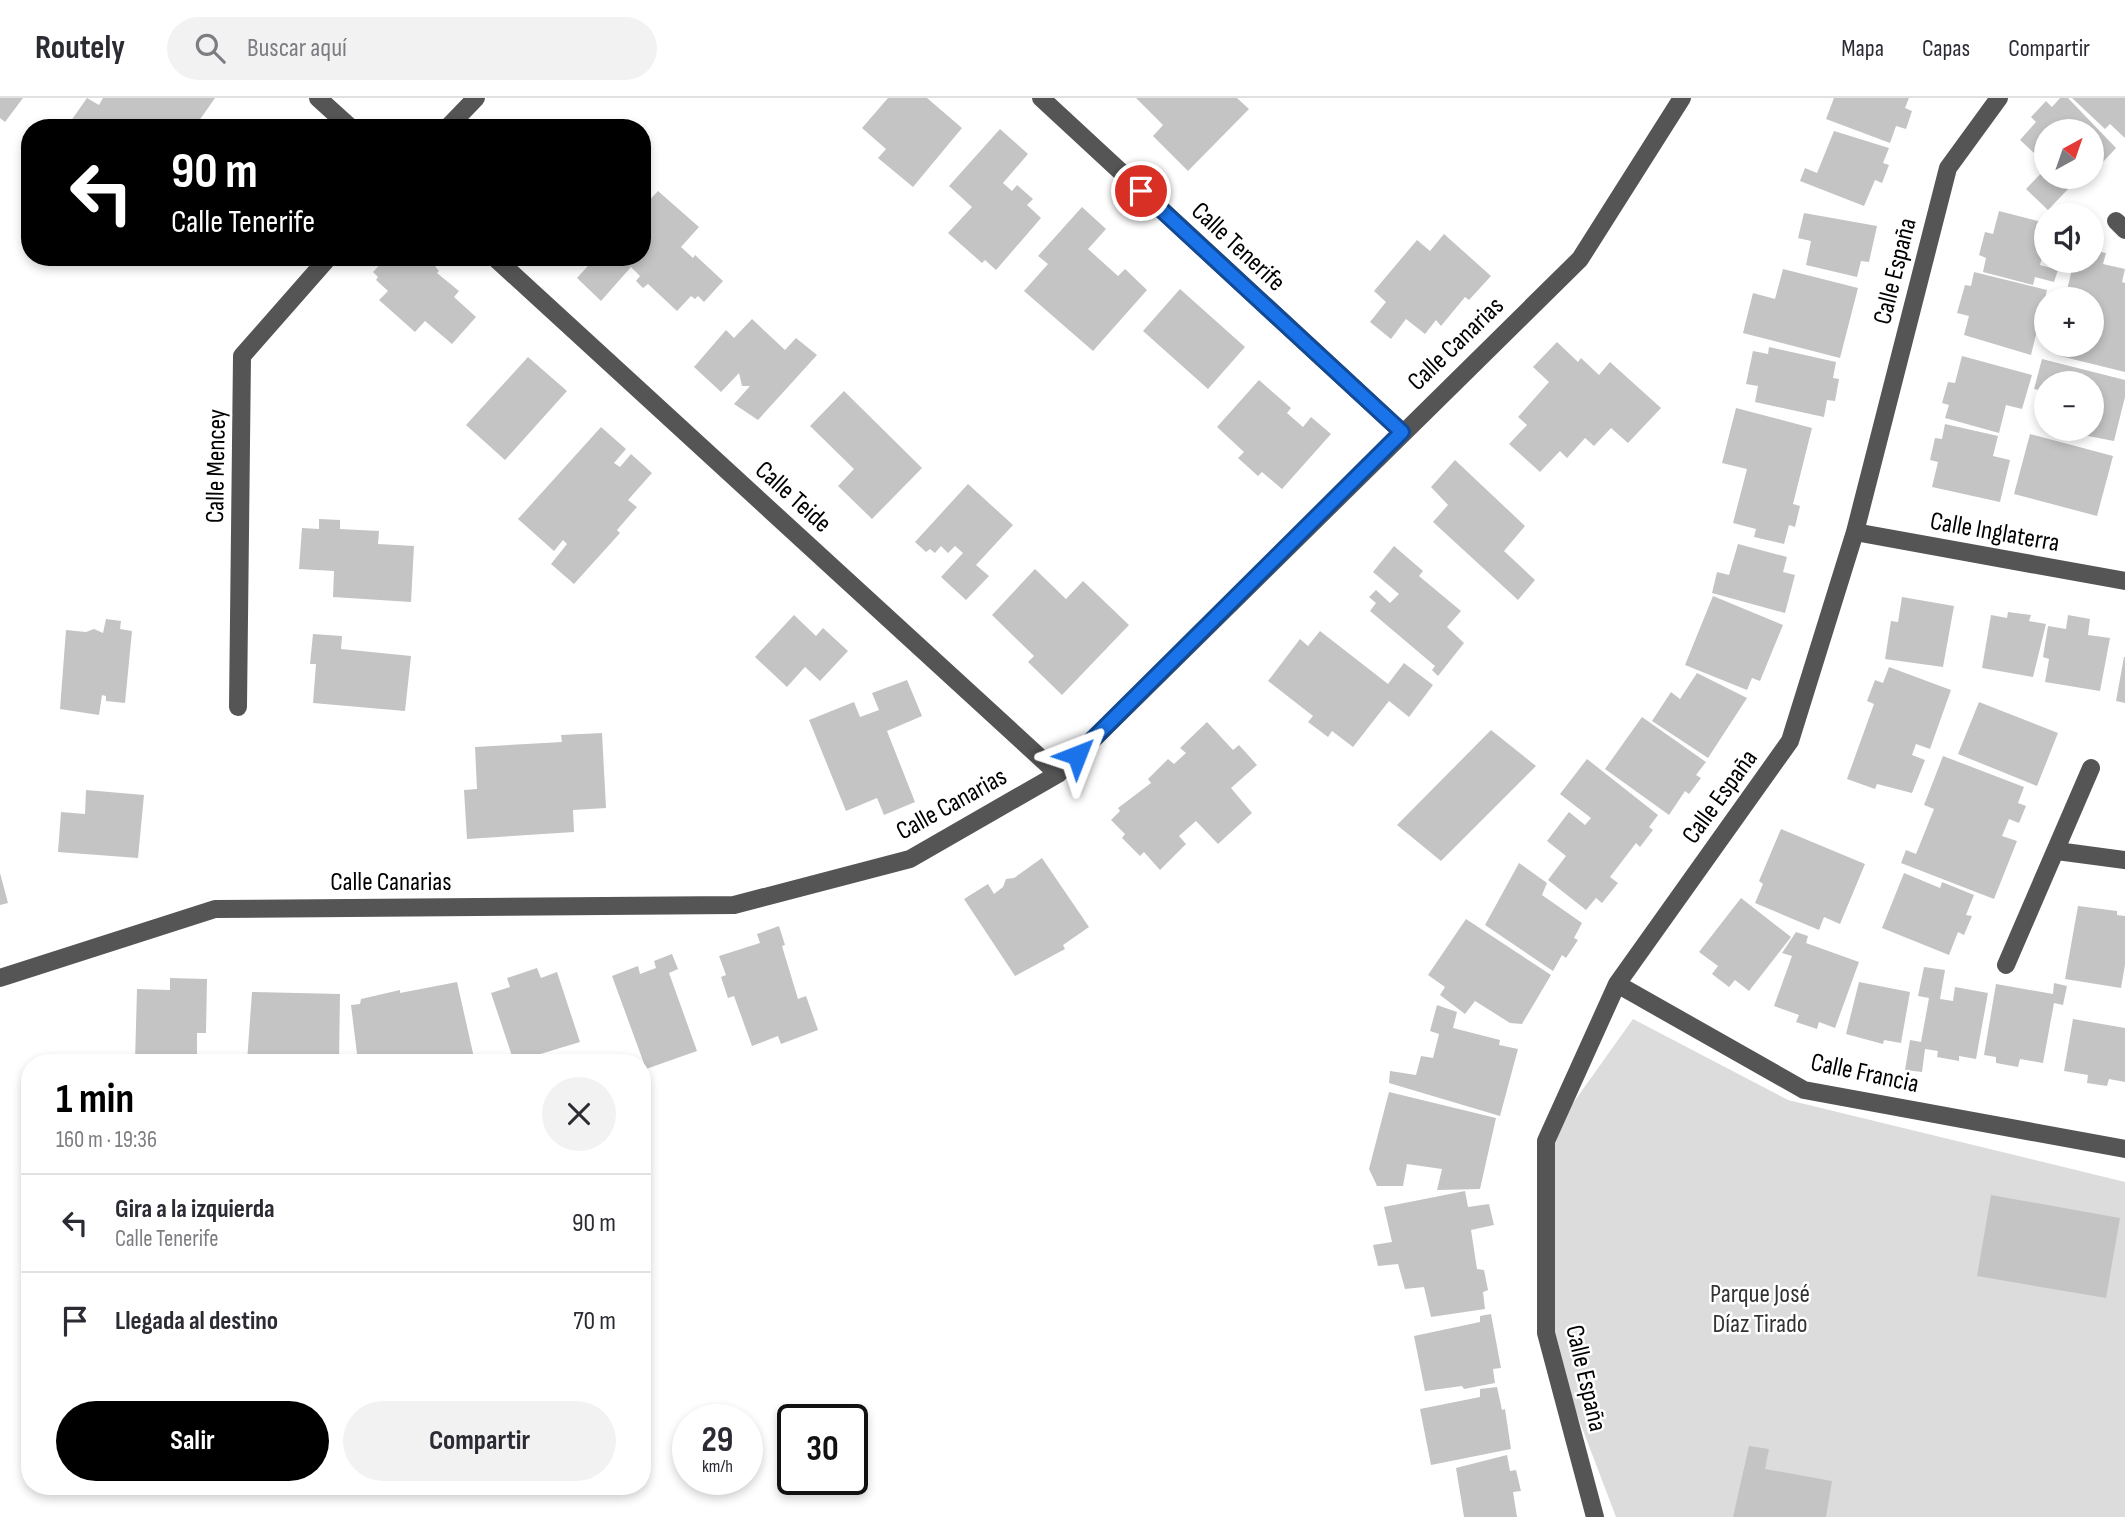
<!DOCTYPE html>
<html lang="es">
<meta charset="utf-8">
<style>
body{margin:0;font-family:"Sofia Sans Condensed",sans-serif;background:#f2f2f3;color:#2b2b33;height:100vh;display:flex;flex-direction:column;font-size:26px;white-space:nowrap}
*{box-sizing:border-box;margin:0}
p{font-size:23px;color:#7c7c81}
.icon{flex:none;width:38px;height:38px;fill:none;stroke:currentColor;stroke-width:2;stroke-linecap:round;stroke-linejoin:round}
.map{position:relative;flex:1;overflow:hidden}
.drawer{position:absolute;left:21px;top:956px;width:630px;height:441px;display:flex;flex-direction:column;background:#fff;border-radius:28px;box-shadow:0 4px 10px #0003}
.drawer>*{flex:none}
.top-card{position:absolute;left:21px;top:21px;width:630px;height:147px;border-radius:28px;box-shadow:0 4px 10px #0003;background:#000;color:#fff;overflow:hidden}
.needle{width:46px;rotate:40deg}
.fabs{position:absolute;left:2034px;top:21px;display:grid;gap:14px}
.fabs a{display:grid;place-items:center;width:70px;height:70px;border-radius:50%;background:#fff;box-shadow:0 4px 10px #0003;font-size:35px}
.speed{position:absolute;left:672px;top:1306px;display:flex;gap:14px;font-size:35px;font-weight:700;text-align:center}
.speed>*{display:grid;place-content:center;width:91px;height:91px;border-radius:50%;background:#fff;box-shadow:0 4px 10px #0003;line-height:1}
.speed small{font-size:18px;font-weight:400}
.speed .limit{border:4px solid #111;border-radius:10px;background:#fff;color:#111}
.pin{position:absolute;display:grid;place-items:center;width:60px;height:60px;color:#fff;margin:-30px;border:4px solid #fff;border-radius:50%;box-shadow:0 2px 7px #0007}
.me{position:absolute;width:77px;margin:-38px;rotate:45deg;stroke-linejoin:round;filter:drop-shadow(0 0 5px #0008)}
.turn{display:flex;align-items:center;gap:24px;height:147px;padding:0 35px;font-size:32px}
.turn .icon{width:91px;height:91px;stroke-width:2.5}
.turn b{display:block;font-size:49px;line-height:60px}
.round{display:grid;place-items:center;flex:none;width:74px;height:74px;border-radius:37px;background:#f2f2f3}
.headline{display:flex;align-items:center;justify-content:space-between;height:119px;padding:0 35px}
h1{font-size:42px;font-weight:700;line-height:52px;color:#000}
.button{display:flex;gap:14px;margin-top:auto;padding:14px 35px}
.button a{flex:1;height:80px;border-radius:42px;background:#000;color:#fff;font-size:28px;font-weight:700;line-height:80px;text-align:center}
.button a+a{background:#f2f2f3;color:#2b2b33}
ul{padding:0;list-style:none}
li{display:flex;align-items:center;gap:21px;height:98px;padding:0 35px;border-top:2px solid #e1e1e2}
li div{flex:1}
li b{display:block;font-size:26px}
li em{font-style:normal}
header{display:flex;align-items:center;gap:42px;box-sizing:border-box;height:98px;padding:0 35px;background:#fff;border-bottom:2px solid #e1e1e2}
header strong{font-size:33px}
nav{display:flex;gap:38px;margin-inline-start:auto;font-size:24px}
.search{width:490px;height:63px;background:#f2f2f3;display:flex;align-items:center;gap:18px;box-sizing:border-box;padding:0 24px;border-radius:38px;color:#7c7c81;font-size:26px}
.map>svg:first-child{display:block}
</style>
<header>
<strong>Routely</strong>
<div class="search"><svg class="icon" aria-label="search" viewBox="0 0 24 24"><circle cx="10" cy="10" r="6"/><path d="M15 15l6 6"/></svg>Buscar aquí</div>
<nav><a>Mapa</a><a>Capas</a><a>Compartir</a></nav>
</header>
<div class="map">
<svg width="2125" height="1419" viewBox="0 0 2125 1419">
<rect width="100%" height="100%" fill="#fff"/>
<path fill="#dcdcdc" d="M 1633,921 L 1788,1002 L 2125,1084 L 2125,1419 L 1616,1419 L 1546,1235 L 1546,1043 Z"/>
<path fill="#c4c4c4" d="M 0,0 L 23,0 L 5,24 L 0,20 Z
M 87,0 L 99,7 L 103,0 L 215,0 L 194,30 L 66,30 Z
M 888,0 L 927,0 L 962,30 L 913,89 L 878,60 L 886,51 L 862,30 Z
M 1136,0 L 1237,0 L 1249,11 L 1188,73 L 1153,38 L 1163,27 Z
M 1834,0 L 1909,0 L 1905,10 L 1912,13 L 1906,31 L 1896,28 L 1890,45 L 1826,21 Z
M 2060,0 L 2068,0 L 2116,50 L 2091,77 L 2091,33 L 2046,33 L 2046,66 L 2020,42 L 2036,24 L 2031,19 L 2046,3 L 2052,9 Z
M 2072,0 L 2125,0 L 2125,40 L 2110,26 L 2105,31 Z
M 1000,31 L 1028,56 L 1003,85 L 1012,93 L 1017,87 L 1033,101 L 1027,107 L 1041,120 L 996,172 L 985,162 L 982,165 L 948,135 L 972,109 L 949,88 Z
M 1834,33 L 1889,50 L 1883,65 L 1889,67 L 1882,85 L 1875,82 L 1864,108 L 1800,83 L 1805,70 L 1817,75 Z
M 2046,70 L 2046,79 L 2061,79 L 2071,88 L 2048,112 L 2026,91 Z
M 658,93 L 699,129 L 681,149 L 693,160 L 695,157 L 723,183 L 704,204 L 698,198 L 695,201 L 691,198 L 677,213 L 648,186 L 643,190 L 636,183 L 640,178 L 631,169 L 601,203 L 577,180 L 596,159 L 642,159 L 642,110 Z
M 1082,109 L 1106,131 L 1088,151 L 1118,178 L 1125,171 L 1147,192 L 1093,253 L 1024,193 L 1048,166 L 1038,158 Z
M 1999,113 L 2046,125 L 2046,144 L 2040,167 L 2058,172 L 2054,184 L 2035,179 L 2033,187 L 1983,174 L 1986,160 L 1979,157 L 1985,134 L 1993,136 Z
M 1804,115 L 1877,128 L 1869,164 L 1861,163 L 1857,179 L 1806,167 L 1811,143 L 1798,140 Z
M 1444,136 L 1491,178 L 1469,202 L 1465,199 L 1441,228 L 1436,222 L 1425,236 L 1406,221 L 1391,241 L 1370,224 L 1386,204 L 1374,193 L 1417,142 L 1430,153 Z
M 2091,143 L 2098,145 L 2096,153 L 2106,155 L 2103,166 L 2125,171 L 2122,184 L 2125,185 L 2125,274 L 2060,258 L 2063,247 L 2091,247 L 2091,201 L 2074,201 L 2075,198 L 2066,196 L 2074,163 L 2091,163 Z
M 387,159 L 440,159 L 434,167 L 439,173 L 437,175 L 459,193 L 454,199 L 476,219 L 452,246 L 425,223 L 415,234 L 379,202 L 388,193 L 376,182 L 378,179 L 373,174 Z
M 1783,171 L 1858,190 L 1840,260 L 1743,235 L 1753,195 L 1775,201 Z
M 1974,174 L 2047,192 L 2031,257 L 1964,237 L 1969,218 L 1957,215 L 1965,187 L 1971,188 Z
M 1180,191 L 1245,249 L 1208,291 L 1143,233 Z
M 752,221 L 785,252 L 796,240 L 817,257 L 758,322 L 734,306 L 750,288 L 742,288 L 739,275 L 721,294 L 694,269 L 726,232 L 734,240 Z
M 1557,244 L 1578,264 L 1581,260 L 1599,277 L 1610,264 L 1661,310 L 1628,345 L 1611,330 L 1594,348 L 1585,340 L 1567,360 L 1560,353 L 1540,374 L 1509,346 L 1527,327 L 1518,319 L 1549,284 L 1533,269 Z
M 1769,249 L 1836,264 L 1833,280 L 1839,281 L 1835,303 L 1827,302 L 1824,319 L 1755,304 L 1758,288 L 1746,286 L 1753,253 L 1768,256 Z
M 1962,258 L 2032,277 L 2022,311 L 2006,307 L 1999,335 L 1945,320 L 1949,307 L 1942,305 L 1948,284 L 1955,285 Z
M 528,259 L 567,293 L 505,362 L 466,327 Z
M 2042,261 L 2125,282 L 2125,299 L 2114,343 L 2057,332 L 2091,331 L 2091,285 L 2046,285 L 2046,293 L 2034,291 Z
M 1259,282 L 1291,310 L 1287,315 L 1303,329 L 1311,319 L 1331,336 L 1282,391 L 1262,374 L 1258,378 L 1238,360 L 1244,354 L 1217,329 Z
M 844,293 L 922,370 L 872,421 L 838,388 L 854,371 L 810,328 Z
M 1736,310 L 1812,330 L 1793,406 L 1800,408 L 1795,429 L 1789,427 L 1784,446 L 1754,439 L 1756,431 L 1733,425 L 1747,371 L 1722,365 Z
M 1945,326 L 1998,338 L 1993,358 L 2010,362 L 2000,404 L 1932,389 L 1938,364 L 1930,362 L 1935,340 L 1942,341 Z
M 601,329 L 626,351 L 614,365 L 620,369 L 631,356 L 652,375 L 628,402 L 637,409 L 617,432 L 620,435 L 574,486 L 551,466 L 567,446 L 563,442 L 554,453 L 518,421 Z
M 2030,336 L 2113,358 L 2097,418 L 2014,396 Z
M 1455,362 L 1525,428 L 1504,453 L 1535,482 L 1518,502 L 1433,424 L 1448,407 L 1431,389 Z
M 968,386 L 1013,427 L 976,467 L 989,478 L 966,502 L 941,479 L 963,455 L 955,448 L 948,455 L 941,448 L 935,455 L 930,451 L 926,454 L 915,444 Z
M 319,421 L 340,422 L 340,431 L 379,433 L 378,446 L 414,448 L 411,504 L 333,499 L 334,473 L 299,471 L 302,430 L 319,431 Z
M 1738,446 L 1787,459 L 1783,474 L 1795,477 L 1785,515 L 1712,495 L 1717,474 L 1729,477 Z
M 1394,448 L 1423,473 L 1419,478 L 1461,513 L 1447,529 L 1464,545 L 1438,578 L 1432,572 L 1435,568 L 1370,513 L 1376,505 L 1369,499 L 1376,492 L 1390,505 L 1399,496 L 1373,474 Z
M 1035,471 L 1066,501 L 1083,483 L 1129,527 L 1062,597 L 1028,564 L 1034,558 L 992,517 Z
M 1713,498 L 1783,527 L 1760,583 L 1752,580 L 1747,592 L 1685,567 Z
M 1902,499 L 1954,508 L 1943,569 L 1885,561 L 1891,523 L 1898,524 Z
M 2008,514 L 2031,517 L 2029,523 L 2046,526 L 2033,579 L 1982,570 L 1991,517 L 2007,520 Z
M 794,517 L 816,538 L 823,530 L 848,553 L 820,583 L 805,569 L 787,589 L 755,559 Z
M 2068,517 L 2090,521 L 2088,537 L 2110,540 L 2100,593 L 2045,584 L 2049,561 L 2043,559 L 2048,528 L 2066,531 Z
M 106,521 L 121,523 L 120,531 L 132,533 L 125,605 L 106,603 L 106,598 L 102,597 L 99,617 L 60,611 L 66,532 L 86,534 L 94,531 L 103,535 Z
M 1320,533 L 1388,586 L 1404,565 L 1433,587 L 1409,619 L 1389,603 L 1353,649 L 1332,633 L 1328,639 L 1308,624 L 1313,618 L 1268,583 L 1300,541 L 1308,548 Z
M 313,536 L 342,538 L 341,551 L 411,558 L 405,613 L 313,605 L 316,566 L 310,566 Z
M 2124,559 L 2125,559 L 2125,605 L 2116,603 Z
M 1889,569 L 1951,592 L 1930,651 L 1916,646 L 1912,657 L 1925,662 L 1912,695 L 1877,686 L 1875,691 L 1847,681 L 1874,606 L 1867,603 L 1875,582 L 1883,585 Z
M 1697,575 L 1747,600 L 1708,660 L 1652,623 L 1671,594 L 1680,601 Z
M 907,582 L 922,618 L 887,633 L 915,704 L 884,717 L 877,700 L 846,713 L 809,622 L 854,604 L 860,619 L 879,612 L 872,595 Z
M 1979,604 L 2058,635 L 2037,688 L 1958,656 Z
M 1642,619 L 1706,664 L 1696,677 L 1701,680 L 1689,696 L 1685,693 L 1669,717 L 1605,671 Z
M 1207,624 L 1233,652 L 1239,647 L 1257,667 L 1231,690 L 1252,715 L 1218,746 L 1196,723 L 1179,738 L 1186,746 L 1160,772 L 1144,754 L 1140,758 L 1122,740 L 1125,736 L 1111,722 L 1120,713 L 1118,710 L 1151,685 L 1148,681 L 1168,661 L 1174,666 L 1186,655 L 1180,650 Z
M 1491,632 L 1536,668 L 1441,763 L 1397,727 Z
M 602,635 L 606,710 L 573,712 L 574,734 L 467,741 L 464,692 L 477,691 L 475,649 L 562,644 L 561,637 Z
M 1943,658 L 2024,689 L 2018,705 L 2026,708 L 2019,725 L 2009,721 L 2002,738 L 2017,743 L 1994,801 L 1901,765 L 1906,752 L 1916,756 L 1934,711 L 1924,707 Z
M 1587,661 L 1658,717 L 1649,729 L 1653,732 L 1640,749 L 1636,745 L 1610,779 L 1618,785 L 1602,805 L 1596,800 L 1586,812 L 1548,782 L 1566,758 L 1547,743 L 1569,714 L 1585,727 L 1591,720 L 1560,696 Z
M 86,692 L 144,697 L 138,760 L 58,754 L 61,714 L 85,716 Z
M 1781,731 L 1865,766 L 1840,826 L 1824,819 L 1819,832 L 1755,805 L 1763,786 L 1759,783 Z
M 1042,760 L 1089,829 L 1063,847 L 1065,851 L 1015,878 L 964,801 L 988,786 L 994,796 L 1003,789 L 1006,781 L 1014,780 Z
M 1519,765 L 1547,785 L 1542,797 L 1582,825 L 1574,840 L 1578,842 L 1566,860 L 1562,857 L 1553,873 L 1485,827 Z
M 0,775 L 8,805 L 0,807 Z
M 1904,775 L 1940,790 L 1942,784 L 1974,797 L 1966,817 L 1972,818 L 1964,837 L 1958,834 L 1949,857 L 1882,830 Z
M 1741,800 L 1791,839 L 1749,893 L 1735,882 L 1729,889 L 1712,876 L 1718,868 L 1699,854 Z
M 2078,808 L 2117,813 L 2117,817 L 2125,818 L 2125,867 L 2121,890 L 2065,881 Z
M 1466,821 L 1551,877 L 1522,926 L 1510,925 L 1475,903 L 1465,916 L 1440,897 L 1445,889 L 1428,877 Z
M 779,828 L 785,847 L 782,848 L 798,901 L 806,898 L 818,932 L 781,946 L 778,938 L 752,948 L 734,898 L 728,900 L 721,879 L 726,877 L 719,858 L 760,845 L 757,836 Z
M 1796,834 L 1808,838 L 1806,845 L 1859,864 L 1835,930 L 1819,924 L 1817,931 L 1796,924 L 1799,917 L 1774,908 L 1792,858 L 1782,855 Z
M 672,856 L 678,871 L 669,875 L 697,953 L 646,971 L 612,878 L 638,868 L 640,876 L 656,870 L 654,863 Z
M 1924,869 L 1945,872 L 1940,901 L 1953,903 L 1955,889 L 1988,895 L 1976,961 L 1959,958 L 1959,963 L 1937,959 L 1938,953 L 1925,951 L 1922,974 L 1905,972 L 1910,942 L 1921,944 L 1929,900 L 1918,898 Z
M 537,870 L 541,880 L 557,874 L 580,944 L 514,964 L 491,895 L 510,889 L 507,880 Z
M 170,880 L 207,881 L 206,935 L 197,935 L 197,964 L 135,964 L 137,891 L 170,892 Z
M 457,884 L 475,964 L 444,964 L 442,959 L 420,964 L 358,964 L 351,907 L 360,906 L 361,901 L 400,892 L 400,895 Z
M 1859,884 L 1910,894 L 1901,945 L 1884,942 L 1883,946 L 1846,936 Z
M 2054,885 L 2067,888 L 2063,907 L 2054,905 L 2043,965 L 2020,961 L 2018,969 L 1996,965 L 1996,959 L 1984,957 L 1996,886 L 2053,896 Z
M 252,894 L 340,896 L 339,964 L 247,964 Z
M 1437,907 L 1457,914 L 1453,930 L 1500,942 L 1499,947 L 1518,951 L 1500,1018 L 1389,985 L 1390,973 L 1416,977 L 1421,958 L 1433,960 L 1439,936 L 1430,933 Z
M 2073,921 L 2125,930 L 2125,984 L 2109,981 L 2107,988 L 2087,985 L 2088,977 L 2064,973 Z
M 1389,994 L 1496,1020 L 1480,1091 L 1437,1092 L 1442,1071 L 1407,1066 L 1403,1088 L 1377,1088 L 1369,1071 Z
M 1465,1093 L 1468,1109 L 1489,1106 L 1494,1127 L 1471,1132 L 1477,1171 L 1484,1172 L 1488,1192 L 1483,1194 L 1485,1211 L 1431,1219 L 1424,1189 L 1405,1191 L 1398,1166 L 1378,1168 L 1373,1147 L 1392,1144 L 1384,1109 Z
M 1991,1097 L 2120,1120 L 2106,1200 L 1977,1178 Z
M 1491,1216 L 1501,1270 L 1493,1271 L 1495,1285 L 1464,1291 L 1462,1288 L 1425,1293 L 1414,1238 L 1480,1224 L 1480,1218 Z
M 1497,1289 L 1502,1312 L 1505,1311 L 1511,1351 L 1431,1367 L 1420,1311 L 1480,1299 L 1480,1291 Z
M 1749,1348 L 1769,1351 L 1765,1371 L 1832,1383 L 1826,1419 L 1733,1419 Z
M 1507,1357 L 1510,1373 L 1516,1372 L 1521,1393 L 1513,1394 L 1517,1419 L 1464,1419 L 1456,1370 Z"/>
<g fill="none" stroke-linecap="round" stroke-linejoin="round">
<path stroke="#555" stroke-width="18" d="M 318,0 L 351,30
M 1041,0 L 1402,334
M 447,30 L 476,0
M 2116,123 L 2125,132
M 494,159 L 1058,676
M 1855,434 L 2125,483
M 238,609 L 242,258 L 329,159
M 2057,753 L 2125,762
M 2006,867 L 2091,670
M 0,880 L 215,811 L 734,807 L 910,761 L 1058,676 L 1580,161 L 1682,0
M 1617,886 L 1804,992 L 2125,1051
M 1595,1419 L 1546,1235 L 1546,1043 L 1617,886 L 1790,643 L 1855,434 L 1948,70 L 1999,0"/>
</g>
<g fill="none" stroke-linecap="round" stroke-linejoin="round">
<defs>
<path id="route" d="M 1077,657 L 1402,334 L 1141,93"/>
</defs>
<use href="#route" stroke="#114b97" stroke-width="18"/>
<use href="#route" stroke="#1a73e8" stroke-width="12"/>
</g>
<g text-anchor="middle" stroke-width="5" stroke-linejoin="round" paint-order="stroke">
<g font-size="26" fill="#000" stroke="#fff">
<text transform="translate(1239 148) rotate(43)" y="9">Calle Tenerife</text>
<text transform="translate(1894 173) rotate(-76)" y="9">Calle España</text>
<text transform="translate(1455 245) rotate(-44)" y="9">Calle Canarias</text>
<text transform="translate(215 368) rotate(-89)" y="9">Calle Mencey</text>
<text transform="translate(794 398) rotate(42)" y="9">Calle Teide</text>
<text transform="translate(1995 433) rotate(10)" y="9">Calle Inglaterra</text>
<text transform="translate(1719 698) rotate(-54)" y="9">Calle España</text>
<text transform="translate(951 705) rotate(-29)" y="9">Calle Canarias</text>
<text x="391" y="792">Calle Canarias</text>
<text transform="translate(1865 974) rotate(12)" y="9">Calle Francia</text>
<text transform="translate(1587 1280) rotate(77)" y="9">Calle España</text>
</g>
<g font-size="26" fill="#333" stroke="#fff">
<text x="1760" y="1204">Parque José<tspan x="1760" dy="30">Díaz Tirado</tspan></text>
</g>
</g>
</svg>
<div class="fabs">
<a><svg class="needle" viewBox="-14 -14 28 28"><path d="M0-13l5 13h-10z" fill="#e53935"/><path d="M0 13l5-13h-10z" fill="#7c7c81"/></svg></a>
<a><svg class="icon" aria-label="sound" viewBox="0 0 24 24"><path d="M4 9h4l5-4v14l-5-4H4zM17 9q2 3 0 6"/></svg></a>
<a>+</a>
<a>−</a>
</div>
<div class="speed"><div>29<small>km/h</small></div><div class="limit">30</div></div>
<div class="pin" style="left:1141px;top:93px;background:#d93025"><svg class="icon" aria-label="arrive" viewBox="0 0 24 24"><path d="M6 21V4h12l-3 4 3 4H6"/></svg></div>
<svg class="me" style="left:1077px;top:657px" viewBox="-20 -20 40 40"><path d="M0-17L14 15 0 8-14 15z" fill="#1a73e8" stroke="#fff" stroke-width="4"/></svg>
<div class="top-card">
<div class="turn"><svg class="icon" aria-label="left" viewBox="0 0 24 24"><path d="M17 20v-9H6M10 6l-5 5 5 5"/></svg><div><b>90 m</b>Calle Tenerife</div></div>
</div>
<section class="drawer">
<div class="headline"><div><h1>1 min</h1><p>160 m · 19:36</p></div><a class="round"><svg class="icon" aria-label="close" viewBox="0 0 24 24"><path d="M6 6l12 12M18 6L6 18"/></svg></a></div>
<ul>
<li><svg class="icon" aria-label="left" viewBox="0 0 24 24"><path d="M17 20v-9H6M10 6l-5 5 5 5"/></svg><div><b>Gira a la izquierda</b><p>Calle Tenerife</p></div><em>90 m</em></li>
<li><svg class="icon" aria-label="arrive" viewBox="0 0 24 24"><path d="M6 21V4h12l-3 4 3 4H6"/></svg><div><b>Llegada al destino</b></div><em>70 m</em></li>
</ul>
<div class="button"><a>Salir</a><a>Compartir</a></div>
</section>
</div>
